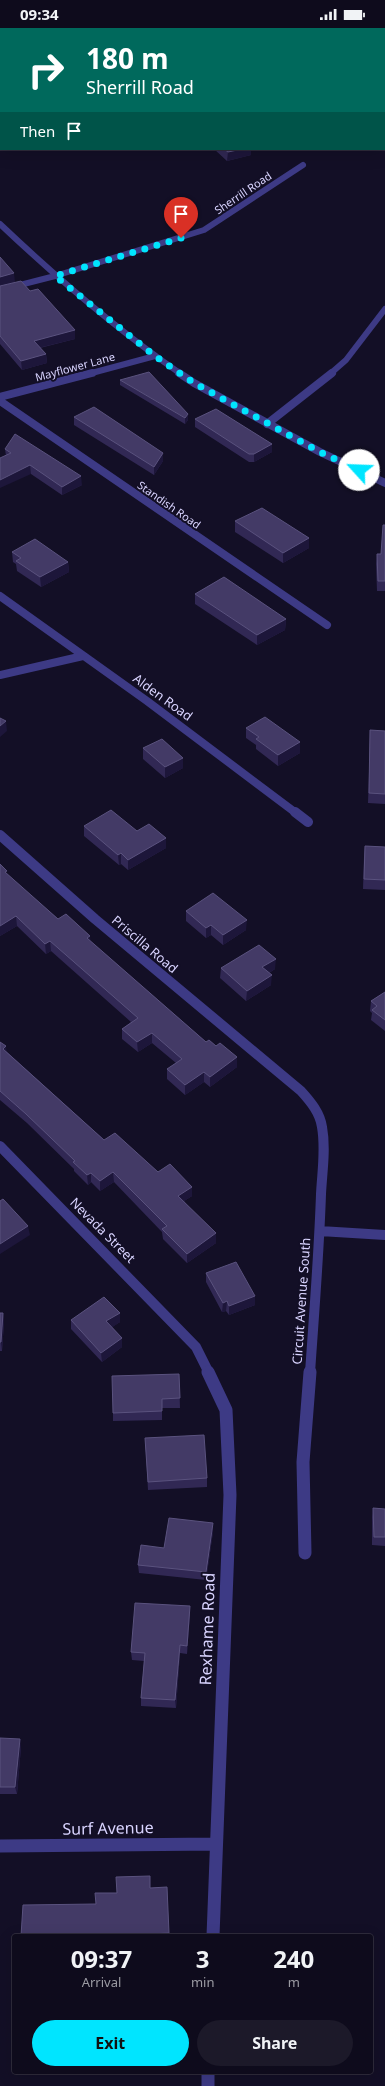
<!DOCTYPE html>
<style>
body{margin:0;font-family:"Noto Sans",sans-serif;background:#1c1929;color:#f1f3f6;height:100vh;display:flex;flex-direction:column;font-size:15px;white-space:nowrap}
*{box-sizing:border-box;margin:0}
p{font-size:13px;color:#9b9ba3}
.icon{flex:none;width:22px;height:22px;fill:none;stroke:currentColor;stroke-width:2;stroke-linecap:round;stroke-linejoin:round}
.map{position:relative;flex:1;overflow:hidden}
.details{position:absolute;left:12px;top:1906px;width:361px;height:140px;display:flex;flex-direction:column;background:#0e0b1c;border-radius:4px;box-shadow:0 4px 16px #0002,0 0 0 1px #2e2b3b}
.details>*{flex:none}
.guide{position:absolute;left:0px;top:0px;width:385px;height:122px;box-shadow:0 4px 16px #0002,0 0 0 1px #2e2b3b;background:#00695c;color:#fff;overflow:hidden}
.pin{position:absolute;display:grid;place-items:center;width:34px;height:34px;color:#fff;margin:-41px -17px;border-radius:50% 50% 50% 0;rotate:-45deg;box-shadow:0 0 4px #0007}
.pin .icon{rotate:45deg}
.me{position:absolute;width:44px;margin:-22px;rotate:295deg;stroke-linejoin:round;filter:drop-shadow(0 0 3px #0008)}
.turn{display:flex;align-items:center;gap:14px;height:84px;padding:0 20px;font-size:18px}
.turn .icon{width:52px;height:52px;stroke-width:2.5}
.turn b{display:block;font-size:28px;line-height:34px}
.then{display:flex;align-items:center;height:38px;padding:0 20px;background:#0003;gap:8px;font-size:15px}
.eta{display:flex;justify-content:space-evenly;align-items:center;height:68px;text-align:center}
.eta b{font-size:24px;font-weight:700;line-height:28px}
.primary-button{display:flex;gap:8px;margin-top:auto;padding:8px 20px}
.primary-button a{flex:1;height:46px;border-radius:24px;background:#00e5ff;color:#111;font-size:16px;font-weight:700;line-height:46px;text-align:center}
.primary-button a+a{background:#1c1929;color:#f1f3f6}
.status{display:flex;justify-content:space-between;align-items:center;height:28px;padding:0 20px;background:#0e0b1c;direction:ltr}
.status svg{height:11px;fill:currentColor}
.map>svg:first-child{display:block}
</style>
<div class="status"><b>09:34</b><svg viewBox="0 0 49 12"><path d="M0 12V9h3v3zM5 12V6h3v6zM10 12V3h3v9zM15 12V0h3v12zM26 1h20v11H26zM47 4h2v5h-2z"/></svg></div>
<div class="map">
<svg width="385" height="2058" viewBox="0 0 385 2058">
<rect width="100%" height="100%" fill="#130f26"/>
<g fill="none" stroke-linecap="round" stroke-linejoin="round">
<path stroke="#3d3a85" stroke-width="6" d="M 0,196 C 57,250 116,301 181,346
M 0,262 L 55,248 L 204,202 L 303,137
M 88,346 L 155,328
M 330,346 L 346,332 L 385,281"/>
<path stroke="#3d3a85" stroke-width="8" d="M 179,345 L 194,355 L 320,424 L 385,455
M 0,369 L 92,345
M 0,373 L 327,597
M 267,396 L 332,345
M 0,568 L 147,673 L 296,785
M 0,647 L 83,628"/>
<path stroke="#3d3a85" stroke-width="10" d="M 295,784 L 308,794
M 0,807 L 95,891 L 301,1063 C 311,1074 320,1085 322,1099 C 326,1121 322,1145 321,1166 C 319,1226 314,1286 310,1345
M 0,1118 L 196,1319 L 209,1345
M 320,1203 L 385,1207"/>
<path stroke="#3d3a85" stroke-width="13" d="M 208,1344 L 226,1382 L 230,1467 L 213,1908
M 305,1525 L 303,1434 L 310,1344
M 0,1818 L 216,1816
M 208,2044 L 208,2058"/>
</g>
<path fill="#312854" d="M 214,121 L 251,121 L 251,127 L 227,133 Z
M 0,229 L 15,254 L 0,258 L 30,263 L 75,302 L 75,311 L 40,320 L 46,326 L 47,335 L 22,342 L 0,316 Z
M 120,352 L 188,392 L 185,396 L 120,357 Z
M 74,389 L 163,425 L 163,433 L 154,447 L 74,397 Z
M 195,391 L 272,416 L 272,424 L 254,434 L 249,434 L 195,399 Z
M 5,421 L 82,457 L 62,467 L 31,446 L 6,428 Z
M 235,493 L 309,520 L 283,535 L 235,504 Z
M 385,497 L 385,563 L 377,563 L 376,536 L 377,526 L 381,526 Z
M 12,524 L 68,534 L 69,544 L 41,559 L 17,543 L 16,536 L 13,534 Z
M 195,566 L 286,591 L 285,602 L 257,617 L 195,576 Z
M 246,700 L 300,714 L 300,725 L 278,738 L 256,721 L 256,717 L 246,710 Z
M 370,702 L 385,703 L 385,776 L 368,775 L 370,712 Z
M 143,720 L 183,740 L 165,750 L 143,731 Z
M 84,798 L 137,803 L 166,810 L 166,820 L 128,842 L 121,836 L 119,837 L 84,808 Z
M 365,818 L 385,819 L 385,862 L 363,861 L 364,828 Z
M 7,847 L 58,891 L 91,914 L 206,1014 L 237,1039 L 210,1059 L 204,1054 L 185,1067 L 167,1051 L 167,1041 L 176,1035 L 152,1015 L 138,1024 L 122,1011 L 122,1001 L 131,994 L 51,923 L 46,926 L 17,898 L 0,908 Z
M 186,883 L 246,902 L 223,917 L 211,907 L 206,910 L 186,893 Z
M 221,940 L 275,941 L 269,945 L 271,957 L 246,973 L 220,950 Z
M 385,964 L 385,1003 L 371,992 L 372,985 L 370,983 L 371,973 Z
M 0,1014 L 7,1024 L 104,1112 L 158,1144 L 192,1168 L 184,1173 L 216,1215 L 187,1235 L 163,1211 L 162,1204 L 114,1154 L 100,1163 L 91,1154 L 88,1157 L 74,1143 L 74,1141 L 27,1095 L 0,1072 Z
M 206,1245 L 255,1277 L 229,1287 L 226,1283 L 222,1284 L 206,1254 Z
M 0,1285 L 3,1285 L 4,1294 L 2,1323 L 0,1323 Z
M 71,1292 L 120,1294 L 112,1299 L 122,1310 L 122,1319 L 102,1334 L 71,1301 Z
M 179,1346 L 180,1380 L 162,1380 L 162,1392 L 113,1393 L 113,1385 Z
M 145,1410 L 207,1450 L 207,1459 L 148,1462 Z
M 373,1480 L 385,1481 L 385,1518 L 372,1517 L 372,1489 Z
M 213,1504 L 206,1552 L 139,1545 L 138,1537 L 164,1520 Z
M 190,1586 L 187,1626 L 180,1625 L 176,1680 L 141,1678 L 141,1670 L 144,1633 L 132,1632 L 131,1624 Z
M 0,1710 L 21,1719 L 17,1766 L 0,1766 Z
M 167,1859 L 169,1908 L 21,1908 L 96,1876 L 117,1865 L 150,1860 Z"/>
<path fill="#1d163a" d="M 242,121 L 251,121 L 251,127 L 227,133 L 228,124 Z
M 14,245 L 15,254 L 0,258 L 0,249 Z
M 75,302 L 75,311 L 34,321 L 34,313 Z
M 46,326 L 47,335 L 22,342 L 21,333 Z
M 188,386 L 188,392 L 185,396 L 185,390 Z
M 272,416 L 272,424 L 254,434 L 254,426 Z
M 163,425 L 163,433 L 154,447 L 154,439 Z
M 30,437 L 31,446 L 0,460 L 0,452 Z
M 81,448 L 82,457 L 62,467 L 62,459 Z
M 309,510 L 309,520 L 283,535 L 283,525 Z
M 68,534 L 69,544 L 41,559 L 40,549 Z
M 286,591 L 285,602 L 257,617 L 257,607 Z
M 6,693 L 7,703 L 0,709 L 0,698 Z
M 300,714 L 300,725 L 278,738 L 278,727 Z
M 183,730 L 183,740 L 165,750 L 165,739 Z
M 166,810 L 166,820 L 128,842 L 128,832 Z
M 121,825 L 121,836 L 119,837 L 118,827 Z
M 16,888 L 17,898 L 0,908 L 0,898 Z
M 247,892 L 246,902 L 223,917 L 223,907 Z
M 211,897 L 211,907 L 206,910 L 206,900 Z
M 90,908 L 91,918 L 87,910 Z
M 50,913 L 51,923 L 46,926 L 45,916 Z
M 276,931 L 275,941 L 262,949 L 262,939 Z
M 272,947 L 271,957 L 246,973 L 247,963 Z
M 152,1005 L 152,1015 L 138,1024 L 137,1014 Z
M 6,1018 L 7,1028 L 3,1021 Z
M 237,1029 L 237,1039 L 210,1059 L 210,1049 Z
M 204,1044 L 204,1054 L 185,1067 L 185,1057 Z
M 113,1144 L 114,1154 L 100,1163 L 100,1153 Z
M 91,1145 L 91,1154 L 88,1157 L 87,1147 Z
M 192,1159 L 192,1168 L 178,1177 L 178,1168 Z
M 28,1198 L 30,1207 L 0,1226 L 0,1216 Z
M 216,1205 L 216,1215 L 187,1235 L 187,1226 Z
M 255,1268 L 255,1277 L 229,1287 L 229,1278 Z
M 227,1273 L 226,1283 L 222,1284 L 223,1275 Z
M 3,1285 L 4,1294 L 2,1323 L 1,1314 Z
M 120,1285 L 120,1294 L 107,1303 L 106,1293 Z
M 122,1310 L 122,1319 L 102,1334 L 101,1325 Z
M 213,1495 L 213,1504 L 206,1552 L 206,1544 Z
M 190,1578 L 190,1586 L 187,1626 L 187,1618 Z
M 180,1617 L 180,1625 L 176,1680 L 175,1672 Z
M 20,1711 L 21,1719 L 17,1766 L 15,1759 Z"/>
<path fill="#433a66" stroke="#5a527e" d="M 224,121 L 242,121 L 228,124 Z
M 0,229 L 14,245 L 0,249 Z
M 21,253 L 30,263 L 38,261 L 75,302 L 34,313 L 46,326 L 21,333 L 0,308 L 0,258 Z
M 149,344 L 188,386 L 185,390 L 120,352 Z
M 94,379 L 163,425 L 154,439 L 74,389 Z
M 216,381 L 272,416 L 254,426 L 249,426 L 195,391 Z
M 15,406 L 81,448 L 62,459 L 30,437 L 0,452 L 0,430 L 11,425 L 5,421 Z
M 262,480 L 309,510 L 283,525 L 235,493 Z
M 383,497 L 385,497 L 385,553 L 378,553 L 377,526 L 381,526 Z
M 35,511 L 68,534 L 40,549 L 16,533 L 21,530 L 12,524 Z
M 224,549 L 286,591 L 257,607 L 195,566 Z
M 265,689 L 300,714 L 278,727 L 256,711 L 259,709 L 246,700 Z
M 0,690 L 6,693 L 0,698 Z
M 370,702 L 385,703 L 385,766 L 369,765 Z
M 162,711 L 183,730 L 165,739 L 143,720 Z
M 111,782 L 137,803 L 149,796 L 166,810 L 128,832 L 121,825 L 118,827 L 84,798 Z
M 365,818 L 385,819 L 385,852 L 364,851 Z
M 0,836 L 7,843 L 5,844 L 58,891 L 66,886 L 90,908 L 87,910 L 206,1014 L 209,1012 L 216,1018 L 220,1015 L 237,1029 L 210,1049 L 204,1044 L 185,1057 L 167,1041 L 182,1031 L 152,1005 L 137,1014 L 122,1001 L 138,990 L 50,913 L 45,916 L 16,888 L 0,898 Z
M 213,865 L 247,892 L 223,907 L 211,897 L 206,900 L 186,883 Z
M 259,917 L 276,931 L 262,939 L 272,947 L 247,963 L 221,940 Z
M 385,964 L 385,992 L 372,982 L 377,978 L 371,973 Z
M 0,1014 L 6,1018 L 3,1021 L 104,1112 L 115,1105 L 158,1144 L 170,1136 L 192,1159 L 178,1168 L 216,1205 L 187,1226 L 162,1201 L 167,1198 L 113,1144 L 100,1153 L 91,1145 L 87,1147 L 73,1134 L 75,1133 L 26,1086 L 0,1063 Z
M 3,1171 L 28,1198 L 0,1216 L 0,1173 Z
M 236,1234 L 255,1268 L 229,1278 L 227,1273 L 223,1275 L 206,1245 Z
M 104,1269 L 120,1285 L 106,1293 L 122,1310 L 101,1325 L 71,1292 Z
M 0,1285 L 3,1285 L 1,1314 L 0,1314 Z
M 179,1346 L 180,1370 L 162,1371 L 162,1383 L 113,1385 L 112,1348 Z
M 204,1407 L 207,1450 L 148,1454 L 145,1410 Z
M 373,1480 L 385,1481 L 385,1509 L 374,1509 Z
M 169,1490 L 213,1495 L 206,1544 L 138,1537 L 141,1517 L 164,1520 Z
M 135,1575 L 190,1578 L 187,1618 L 180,1617 L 175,1672 L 141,1670 L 145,1625 L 131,1624 Z
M 0,1710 L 20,1711 L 15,1759 L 0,1759 Z
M 150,1848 L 150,1860 L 167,1859 L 169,1905 L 110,1908 L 21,1908 L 23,1877 L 96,1876 L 95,1865 L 117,1865 L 116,1849 Z"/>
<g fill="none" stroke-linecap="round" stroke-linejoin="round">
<path stroke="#00e5ff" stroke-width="7" stroke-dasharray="0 12.6" d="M 181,210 L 55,248 L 155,328 L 194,355 L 320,424 L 359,442"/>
</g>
<g text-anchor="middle" stroke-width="4" stroke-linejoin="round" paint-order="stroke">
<g font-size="11" fill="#d9d4ff" stroke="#130f26">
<text transform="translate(243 165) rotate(-34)" y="4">Sherrill Road</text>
<text transform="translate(75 339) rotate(-15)" y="4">Mayflower Lane</text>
<text transform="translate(169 477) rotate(35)" y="4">Standish Road</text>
</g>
<g font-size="13" fill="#d9d4ff" stroke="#130f26">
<text transform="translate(163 669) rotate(36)" y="5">Alden Road</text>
<text transform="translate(145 916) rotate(40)" y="5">Priscilla Road</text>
<text transform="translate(103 1202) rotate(45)" y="5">Nevada Street</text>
<text transform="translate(301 1273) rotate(-86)" y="5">Circuit Avenue South</text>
</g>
<g font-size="16" fill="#d9d4ff" stroke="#130f26">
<text transform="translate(207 1601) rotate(-88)" y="6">Rexhame Road</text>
<text transform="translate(108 1800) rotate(-1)" y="6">Surf Avenue</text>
</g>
</g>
</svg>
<div class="pin" style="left:181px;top:210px;background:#d93025"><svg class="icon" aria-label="arrive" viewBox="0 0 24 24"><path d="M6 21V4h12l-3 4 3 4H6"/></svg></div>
<svg class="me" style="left:359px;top:442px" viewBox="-20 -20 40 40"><circle r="19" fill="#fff"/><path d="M0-13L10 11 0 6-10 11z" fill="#00e5ff"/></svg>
<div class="guide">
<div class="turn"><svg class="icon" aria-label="right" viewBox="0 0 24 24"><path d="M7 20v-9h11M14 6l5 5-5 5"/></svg><div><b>180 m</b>Sherrill Road</div></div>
<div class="then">Then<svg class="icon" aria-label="arrive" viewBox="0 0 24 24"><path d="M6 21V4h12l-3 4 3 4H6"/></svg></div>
</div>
<section class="details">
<div class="eta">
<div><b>09:37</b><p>Arrival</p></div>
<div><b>3</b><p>min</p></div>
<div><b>240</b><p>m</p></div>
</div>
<div class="primary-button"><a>Exit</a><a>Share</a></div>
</section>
</div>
